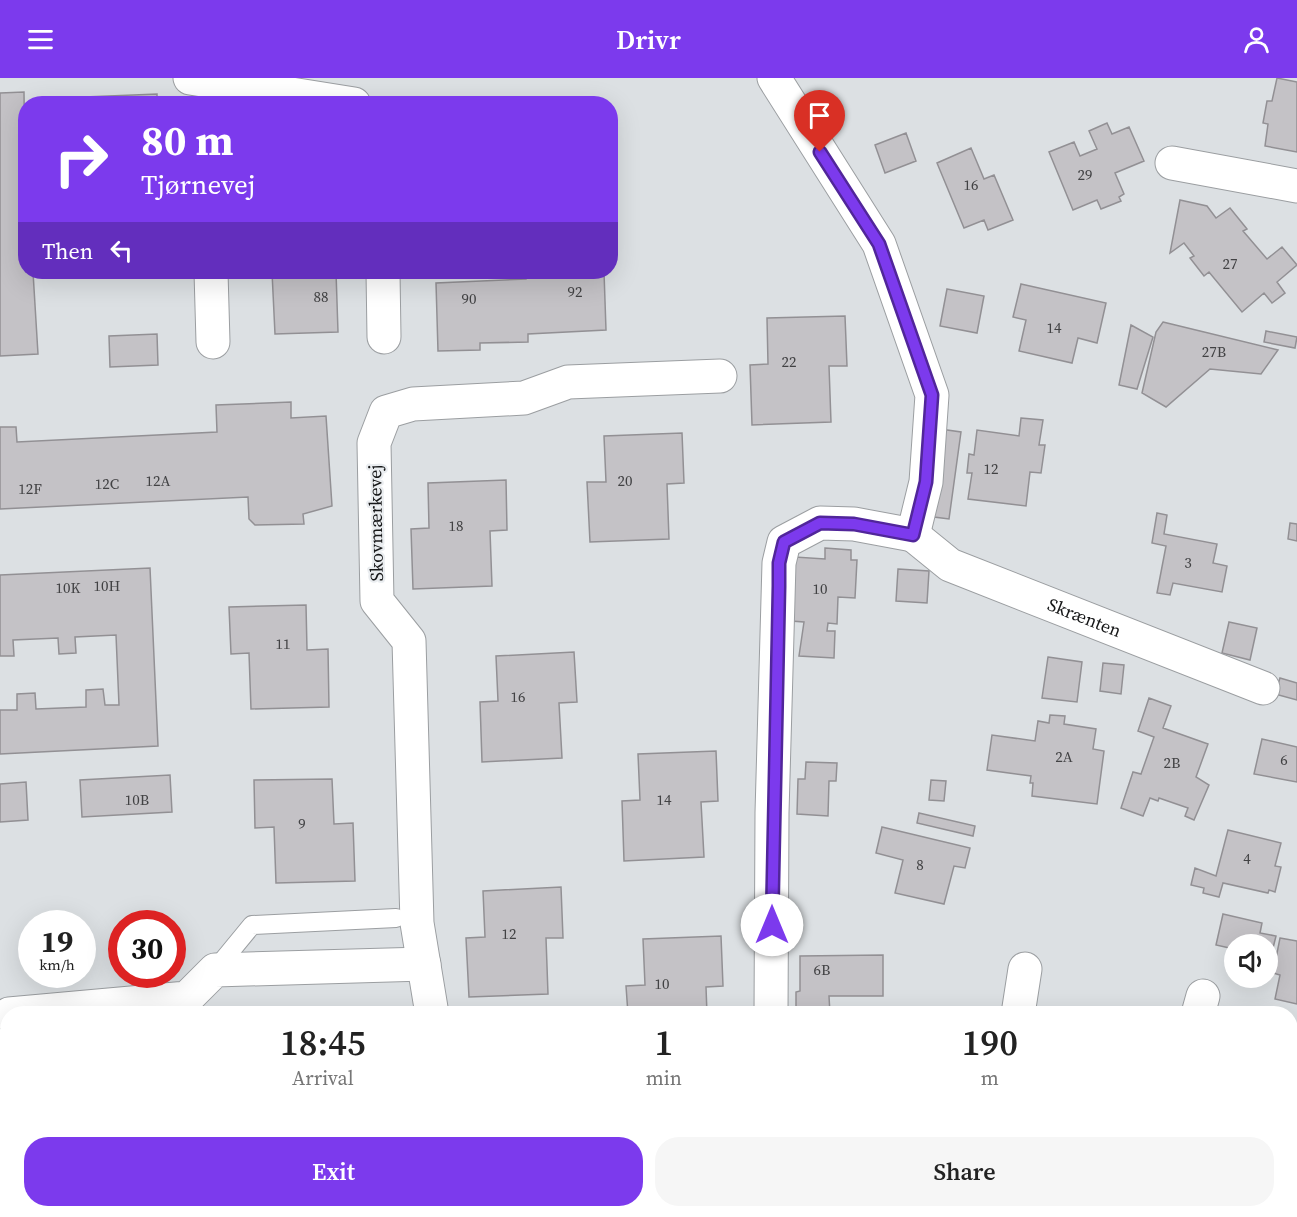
<!DOCTYPE html>
<meta charset="utf-8">
<style>
body{margin:0;font-family:"Source Serif 4",serif;background:#f6f6f6;color:#222;height:100vh;display:flex;flex-direction:column;font-size:22px;white-space:nowrap}
*{box-sizing:border-box;margin:0}
p{font-size:20px;color:#767676}
.icon{flex:none;width:33px;height:33px;fill:none;stroke:currentColor;stroke-width:2;stroke-linecap:round;stroke-linejoin:round}
.map{position:relative;flex:1;overflow:hidden}
.details{position:absolute;left:0px;top:928px;width:1298px;height:212px;display:flex;flex-direction:column;background:#fff;border-radius:24px 24px 0 0;box-shadow:0 6px 24px #0002}
.details>*{flex:none}
.banner{position:absolute;left:18px;top:18px;width:600px;height:183px;border-radius:24px;box-shadow:0 6px 24px #0002;background:#7c3aed;color:#fff;overflow:hidden}
.tools{position:absolute;left:1224px;top:856px;display:grid;gap:12px}
.tools a{display:grid;place-items:center;width:54px;height:54px;border-radius:50%;background:#fff;box-shadow:0 6px 24px #0002;font-size:30px}
.speed{position:absolute;left:18px;top:832px;display:flex;gap:12px;font-size:30px;font-weight:700;text-align:center}
.speed>*{display:grid;place-content:center;width:78px;height:78px;border-radius:50%;background:#fff;box-shadow:0 6px 24px #0002;line-height:1}
.speed small{font-size:15px;font-weight:400}
.speed .limit{border:9px solid #d22;background:#fff;color:#111}
.pin{position:absolute;display:grid;place-items:center;width:51px;height:51px;color:#fff;margin:-62px -26px;border-radius:50% 50% 50% 0;rotate:-45deg;box-shadow:0 0 6px #0007}
.pin .icon{rotate:45deg}
.me{position:absolute;width:66px;margin:-33px;rotate:0deg;stroke-linejoin:round;filter:drop-shadow(0 0 4px #0008)}
.turn{display:flex;align-items:center;gap:21px;height:126px;padding:0 24px;font-size:27px}
.turn .icon{width:78px;height:78px;stroke-width:2.5}
.turn b{display:block;font-size:42px;line-height:51px}
.then{display:flex;align-items:center;height:57px;padding:0 24px;background:#0003;gap:12px;font-size:22px}
.eta{display:flex;justify-content:space-evenly;align-items:center;height:102px;text-align:center}
.eta b{font-size:36px;font-weight:600;line-height:42px}
.cta{display:flex;gap:12px;margin-top:auto;padding:12px 24px}
.cta a{flex:1;height:69px;border-radius:24px;background:#7c3aed;color:#fff;font-size:24px;font-weight:600;line-height:69px;text-align:center}
.cta a+a{background:#f6f6f6;color:#222}
header{display:flex;justify-content:space-between;align-items:center;height:78px;padding:0 24px;background:#7c3aed;color:#fff;font-size:27px;font-weight:600}
.map>svg:first-child{display:block}
</style>
<header><svg class="icon" aria-label="menu" viewBox="0 0 24 24"><path d="M4 6h16M4 12h16M4 18h16"/></svg>Drivr<svg class="icon" aria-label="person" viewBox="0 0 24 24"><circle cx="12" cy="8" r="4"/><path d="M4 21q1-7 8-7t8 7"/></svg></header>
<div class="map">
<svg width="1297" height="1139" viewBox="0 0 1297 1139">
<rect width="100%" height="100%" fill="#dce0e3"/>
<path fill="#c4c2c6" stroke="#929094" stroke-width="1.5" d="M 1277,0 L 1297,4 L 1297,74 L 1265,68 L 1268,46 L 1263,45 L 1267,23 L 1272,23 Z
M 24,14 L 26,194 L 33,194 L 38,276 L 0,278 L 0,15 Z
M 157,16 L 157,26 L 86,26 L 85,19 Z
M 1107,45 L 1112,56 L 1129,49 L 1144,83 L 1115,95 L 1124,116 L 1119,119 L 1121,123 L 1101,131 L 1097,122 L 1073,132 L 1049,74 L 1074,64 L 1080,78 L 1097,71 L 1089,53 Z
M 906,55 L 916,83 L 885,95 L 875,67 Z
M 971,70 L 984,101 L 994,97 L 1013,142 L 988,152 L 984,142 L 964,150 L 937,85 Z
M 1180,122 L 1207,128 L 1216,140 L 1230,130 L 1247,151 L 1243,153 L 1267,181 L 1282,169 L 1297,187 L 1277,204 L 1285,215 L 1272,225 L 1264,215 L 1242,234 L 1209,194 L 1204,198 L 1190,180 L 1194,178 L 1184,165 L 1170,175 Z
M 272,194 L 336,194 L 338,254 L 275,256 Z
M 526,194 L 604,194 L 606,252 L 528,256 L 528,264 L 480,265 L 480,272 L 438,273 L 436,205 L 526,201 Z
M 1021,206 L 1106,225 L 1097,265 L 1078,260 L 1072,285 L 1019,273 L 1026,242 L 1013,239 Z
M 947,211 L 984,218 L 977,255 L 940,248 Z
M 845,238 L 847,288 L 829,288 L 831,344 L 752,347 L 750,287 L 768,286 L 767,240 Z
M 1163,244 L 1278,272 L 1261,296 L 1210,291 L 1166,329 L 1142,315 L 1156,254 Z
M 1131,247 L 1153,259 L 1137,311 L 1119,307 Z
M 1266,253 L 1297,259 L 1295,270 L 1264,264 Z
M 157,256 L 158,287 L 110,289 L 109,258 Z
M 291,324 L 291,340 L 326,338 L 332,428 L 303,436 L 304,446 L 255,447 L 249,441 L 248,419 L 0,431 L 0,349 L 16,349 L 17,364 L 217,354 L 216,327 Z
M 1021,340 L 1043,342 L 1039,367 L 1045,367 L 1041,395 L 1030,394 L 1026,428 L 968,421 L 972,395 L 967,395 L 969,376 L 974,377 L 977,352 L 1019,358 Z
M 940,351 L 961,354 L 949,441 L 934,439 Z
M 682,355 L 684,405 L 667,406 L 669,461 L 590,464 L 587,404 L 606,404 L 604,358 Z
M 506,402 L 507,452 L 490,453 L 492,508 L 413,511 L 411,451 L 429,450 L 428,405 Z
M 1157,435 L 1167,437 L 1164,456 L 1217,466 L 1213,485 L 1227,488 L 1222,514 L 1173,505 L 1170,517 L 1157,515 L 1166,468 L 1152,465 Z
M 1290,445 L 1297,446 L 1297,463 L 1288,461 Z
M 825,470 L 851,472 L 851,482 L 857,482 L 855,520 L 838,519 L 837,546 L 828,545 L 827,553 L 835,553 L 834,580 L 799,578 L 804,544 L 791,543 L 795,479 L 825,481 Z
M 150,490 L 158,668 L 0,676 L 0,632 L 17,632 L 17,616 L 35,615 L 36,631 L 86,629 L 86,612 L 103,611 L 105,627 L 119,627 L 116,557 L 75,559 L 76,575 L 59,576 L 58,560 L 13,562 L 14,578 L 0,578 L 0,497 Z
M 898,491 L 929,493 L 927,525 L 896,523 Z
M 306,527 L 307,572 L 328,571 L 329,629 L 251,631 L 249,575 L 231,576 L 229,529 Z
M 1229,544 L 1257,550 L 1250,582 L 1222,575 Z
M 574,574 L 577,624 L 559,625 L 562,680 L 482,684 L 480,624 L 498,623 L 496,578 Z
M 1048,579 L 1082,584 L 1077,624 L 1042,620 Z
M 1103,585 L 1124,587 L 1121,616 L 1100,613 Z
M 1280,600 L 1297,605 L 1297,622 L 1275,616 Z
M 1149,620 L 1171,628 L 1163,650 L 1208,666 L 1196,699 L 1209,707 L 1194,742 L 1185,738 L 1188,730 L 1159,720 L 1158,723 L 1150,720 L 1143,738 L 1121,730 L 1133,694 L 1141,696 L 1154,659 L 1138,653 Z
M 1050,637 L 1065,638 L 1064,646 L 1096,651 L 1093,671 L 1104,673 L 1097,726 L 1032,718 L 1033,705 L 1030,705 L 1031,698 L 987,692 L 992,657 L 1035,663 L 1038,643 L 1049,645 Z
M 1262,661 L 1297,669 L 1297,704 L 1254,696 Z
M 716,673 L 718,723 L 701,724 L 704,779 L 624,783 L 622,723 L 640,722 L 638,676 Z
M 806,684 L 837,685 L 836,703 L 829,703 L 828,738 L 797,736 L 798,701 L 805,701 Z
M 170,697 L 172,734 L 82,739 L 80,702 Z
M 332,701 L 334,746 L 353,745 L 355,803 L 276,805 L 274,749 L 255,750 L 254,702 Z
M 931,702 L 946,703 L 944,723 L 929,722 Z
M 26,704 L 28,742 L 0,744 L 0,706 Z
M 919,735 L 975,748 L 973,758 L 917,745 Z
M 882,749 L 970,770 L 965,790 L 954,788 L 944,826 L 895,815 L 903,782 L 876,775 Z
M 1228,752 L 1281,765 L 1275,788 L 1281,789 L 1275,814 L 1269,812 L 1268,815 L 1223,805 L 1219,819 L 1203,815 L 1204,810 L 1191,807 L 1195,790 L 1216,798 Z
M 561,809 L 563,860 L 546,860 L 548,916 L 469,919 L 466,860 L 485,859 L 483,813 Z
M 1223,836 L 1262,845 L 1260,855 L 1276,858 L 1272,874 L 1268,873 L 1268,867 L 1234,867 L 1234,871 L 1216,867 Z
M 721,858 L 723,908 L 706,909 L 707,936 L 628,936 L 626,908 L 645,907 L 643,861 Z
M 1280,860 L 1297,863 L 1297,926 L 1275,921 L 1280,897 L 1273,895 Z
M 883,877 L 883,918 L 829,918 L 830,936 L 796,936 L 796,914 L 800,913 L 800,878 Z
M 1290,958 L 1297,960 L 1297,1003 L 1290,1001 Z
M 893,1132 L 933,1132 L 933,1139 L 894,1139 Z
M 1084,1132 L 1115,1132 L 1113,1139 Z
M 1171,1132 L 1265,1132 L 1264,1137 L 1259,1135 L 1258,1139 L 1184,1139 L 1171,1136 Z"/>
<g fill="none" stroke-linecap="round" stroke-linejoin="round">
<defs>
<path id="lane" d="M 215,892 L 252,847 L 396,840"/>
<g id="street">
<path d="M 190,0 L 354,26"/>
<path d="M 1172,85 L 1297,108"/>
<path d="M 211,194 L 213,264"/>
<path d="M 383,194 L 384,259"/>
<path id="s1" d="M 913,457 L 950,487 L 1263,610"/>
<path d="M 9,936 L 187,920 L 215,892 L 424,886"/>
<path d="M 432,936 L 417,845 L 409,563 L 377,523 L 374,365 L 386,334 L 413,326 L 524,320 L 568,304 L 720,298"/>
<path d="M 771,936 L 772,735 L 779,485 L 784,464 L 820,445 L 854,446 L 913,457 L 926,404 L 932,317 L 879,166 L 774,0"/>
<path d="M 1018,936 L 1025,891"/>
<path d="M 1198,936 L 1203,918"/>
<path d="M 0,1094 L 8,1097"/>
<path d="M 73,1132 L 84,1139"/>
<path d="M 703,1132 L 726,1139"/>
<path d="M 389,1139 L 447,1132"/>
<path d="M 770,1139 L 770,1132"/>
<path d="M 1049,1139 L 1051,1132"/>
</g>
</defs>
<use href="#lane" stroke="#9b9ea1" stroke-width="20"/>
<use href="#street" stroke="#9b9ea1" stroke-width="35"/>
<use href="#lane" stroke="#fff" stroke-width="18"/>
<use href="#street" stroke="#fff" stroke-width="33"/>
</g>
<g fill="none" stroke-linecap="round" stroke-linejoin="round">
<defs>
<path id="route" d="M 772,847 L 779,508 L 779,485 L 784,464 L 820,445 L 854,446 L 913,457 L 926,404 L 932,317 L 879,166 L 820,74"/>
</defs>
<use href="#route" stroke="#51269a" stroke-width="15"/>
<use href="#route" stroke="#7c3aed" stroke-width="10"/>
</g>
<g text-anchor="middle" stroke-width="4.5" stroke-linejoin="round" paint-order="stroke">
<g font-size="15" fill="#424244">
<text x="1085" y="102">29</text>
<text x="971" y="112">16</text>
<text x="1230" y="191">27</text>
<text x="575" y="219">92</text>
<text x="321" y="224">88</text>
<text x="469" y="226">90</text>
<text x="1054" y="255">14</text>
<text x="1214" y="279">27B</text>
<text x="789" y="289">22</text>
<text x="991" y="396">12</text>
<text x="158" y="408">12A</text>
<text x="625" y="408">20</text>
<text x="107" y="411">12C</text>
<text x="30" y="416">12F</text>
<text x="456" y="453">18</text>
<text x="1188" y="490">3</text>
<text x="107" y="513">10H</text>
<text x="68" y="515">10K</text>
<text x="820" y="516">10</text>
<text x="283" y="571">11</text>
<text x="518" y="624">16</text>
<text x="1064" y="684">2A</text>
<text x="1284" y="687">6</text>
<text x="1172" y="690">2B</text>
<text x="137" y="727">10B</text>
<text x="664" y="727">14</text>
<text x="302" y="751">9</text>
<text x="1247" y="786">4</text>
<text x="920" y="792">8</text>
<text x="509" y="861">12</text>
<text x="822" y="897">6B</text>
<text x="662" y="911">10</text>
</g>
<g font-size="18" fill="#161718" stroke="#eaedf0">
<text transform="translate(376 445) rotate(-91)" y="6">Skovmærkevej</text>
<text dy="6" stroke="none"><textPath href="#s1" startOffset="192">Skrænten</textPath></text>
</g>
</g>
</svg>
<div class="tools">
<a><svg class="icon" aria-label="sound" viewBox="0 0 24 24"><path d="M4 9h4l5-4v14l-5-4H4zM17 9q2 3 0 6"/></svg></a>
</div>
<div class="speed"><div>19<small>km/h</small></div><div class="limit">30</div></div>
<div class="pin" style="left:820px;top:74px;background:#d93025"><svg class="icon" aria-label="arrive" viewBox="0 0 24 24"><path d="M6 21V4h12l-3 4 3 4H6"/></svg></div>
<svg class="me" style="left:772px;top:847px" viewBox="-20 -20 40 40"><circle r="19" fill="#fff"/><path d="M0-13L10 11 0 6-10 11z" fill="#7c3aed"/></svg>
<div class="banner">
<div class="turn"><svg class="icon" aria-label="right" viewBox="0 0 24 24"><path d="M7 20v-9h11M14 6l5 5-5 5"/></svg><div><b>80 m</b>Tjørnevej</div></div>
<div class="then">Then<svg class="icon" aria-label="left" viewBox="0 0 24 24"><path d="M17 20v-9H6M10 6l-5 5 5 5"/></svg></div>
</div>
<section class="details">
<div class="eta">
<div><b>18:45</b><p>Arrival</p></div>
<div><b>1</b><p>min</p></div>
<div><b>190</b><p>m</p></div>
</div>
<div class="cta"><a>Exit</a><a>Share</a></div>
</section>
</div>
